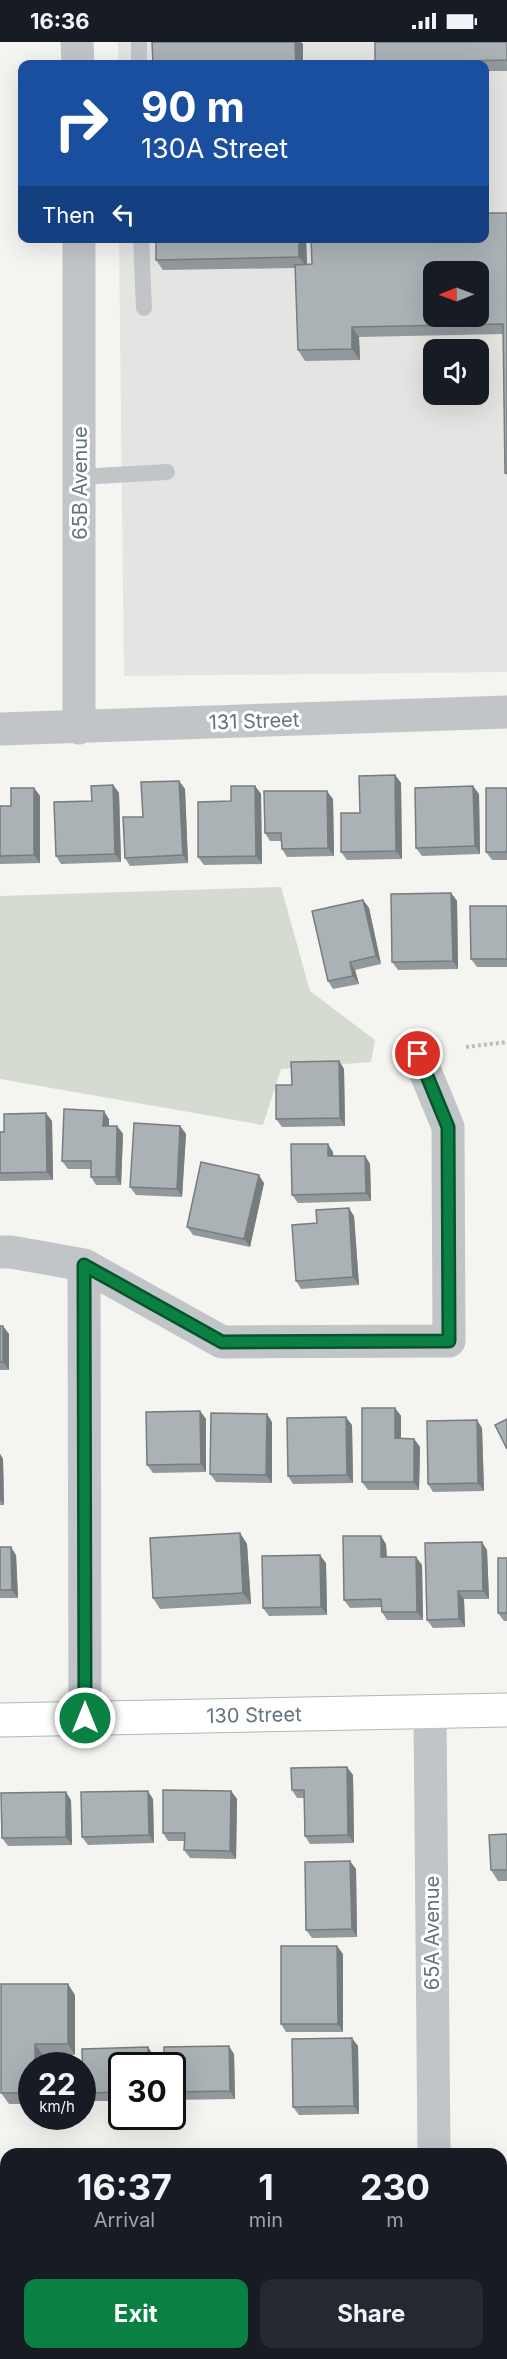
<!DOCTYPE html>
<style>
body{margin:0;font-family:Inter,sans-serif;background:#242831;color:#f1f3f6;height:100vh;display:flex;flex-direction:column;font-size:22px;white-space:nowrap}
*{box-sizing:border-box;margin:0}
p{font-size:20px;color:#9ea1a6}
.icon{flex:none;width:33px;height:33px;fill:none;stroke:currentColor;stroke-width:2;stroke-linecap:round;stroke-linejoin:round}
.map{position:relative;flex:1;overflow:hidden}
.panel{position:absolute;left:0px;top:2106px;width:507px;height:212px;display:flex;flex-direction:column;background:#171b24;border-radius:18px 18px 0 0;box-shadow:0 6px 24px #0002}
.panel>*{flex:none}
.banner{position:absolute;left:18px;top:18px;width:471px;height:183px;border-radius:12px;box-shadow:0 6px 24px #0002;background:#1a4fa0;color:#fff;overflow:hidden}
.needle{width:39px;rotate:269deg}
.buttons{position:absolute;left:423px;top:219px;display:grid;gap:12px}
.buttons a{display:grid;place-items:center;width:66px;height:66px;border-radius:12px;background:#171b24;box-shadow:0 6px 24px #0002;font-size:30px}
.speed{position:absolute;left:18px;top:2010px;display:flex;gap:12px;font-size:30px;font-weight:700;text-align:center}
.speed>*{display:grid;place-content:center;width:78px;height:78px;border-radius:50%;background:#171b24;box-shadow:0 6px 24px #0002;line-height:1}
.speed small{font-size:15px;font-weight:400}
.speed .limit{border:3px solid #111;border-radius:9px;background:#fff;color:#111}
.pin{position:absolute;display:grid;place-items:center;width:51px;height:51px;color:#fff;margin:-26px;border:3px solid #fff;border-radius:50%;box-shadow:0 2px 6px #0007}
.me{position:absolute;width:66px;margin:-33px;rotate:0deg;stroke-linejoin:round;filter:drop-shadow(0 0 4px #0008)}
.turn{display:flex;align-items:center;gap:21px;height:126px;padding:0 24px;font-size:27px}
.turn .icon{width:78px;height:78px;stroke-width:2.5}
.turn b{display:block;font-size:42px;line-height:51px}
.then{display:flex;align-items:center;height:57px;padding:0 24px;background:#0003;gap:12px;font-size:22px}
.eta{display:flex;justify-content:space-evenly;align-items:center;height:102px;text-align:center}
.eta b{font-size:36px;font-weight:700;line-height:42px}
.action{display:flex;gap:12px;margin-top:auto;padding:12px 24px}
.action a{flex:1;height:69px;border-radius:12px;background:#0b8043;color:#fff;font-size:24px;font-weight:700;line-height:69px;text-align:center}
.action a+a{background:#242831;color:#f1f3f6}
.status{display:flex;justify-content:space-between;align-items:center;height:42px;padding:0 30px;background:#171b24;direction:ltr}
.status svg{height:16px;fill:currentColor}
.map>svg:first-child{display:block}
</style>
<div class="status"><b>16:36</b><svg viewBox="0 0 49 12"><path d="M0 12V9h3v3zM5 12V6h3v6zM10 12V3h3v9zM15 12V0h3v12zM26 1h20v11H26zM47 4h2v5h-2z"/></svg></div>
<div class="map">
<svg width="507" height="2317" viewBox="0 0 507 2317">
<rect width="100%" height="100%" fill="#f4f4f0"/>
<path fill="#e4e5e3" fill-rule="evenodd" d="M 118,0 L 507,0 L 507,630 L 124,634 L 119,197 L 484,196 L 484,22 L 118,22 ZM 434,230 L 478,230 L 478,274 L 434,274 ZM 434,308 L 478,308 L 478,352 L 434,352 Z"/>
<path fill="#d5dbd1" d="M 281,845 L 310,949 L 375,998 L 371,1020 L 281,1027 L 263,1083 L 0,1037 L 0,854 Z"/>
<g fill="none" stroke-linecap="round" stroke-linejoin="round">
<defs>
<g id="secondary">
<path id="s1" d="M 0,1678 L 507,1668"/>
</g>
</defs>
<use href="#secondary" stroke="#b1b7bb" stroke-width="35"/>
<path stroke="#bbbdbf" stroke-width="4" stroke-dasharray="3 3" stroke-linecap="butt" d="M 466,1005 L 507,1000
M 431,2312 L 432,2317"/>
<path stroke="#c1c5c8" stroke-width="16" d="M 139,0 L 139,22
M 141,196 L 144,266
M 80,435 L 167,430"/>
<path stroke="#c1c5c8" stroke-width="33" d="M 77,0 L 78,22
M 79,196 L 79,686
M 0,687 L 507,670
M 0,1210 L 11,1210 L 84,1223 L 222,1300 L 449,1299 L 448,1085 L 418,1012
M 84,1223 L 85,1676
M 430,1670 L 434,2112
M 0,2144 L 6,2144"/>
<use href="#secondary" stroke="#fff" stroke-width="33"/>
</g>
<path fill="#92999d" d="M 507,0 L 507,29 L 484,29 L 484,22 L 376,22 L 375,21 Z
M 507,171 L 507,433 L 505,431 L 503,292 L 359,295 L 360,318 L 305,319 L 298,308 L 296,226 L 163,228 L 156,218 L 156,196 L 306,196 L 307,223 L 312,222 Z
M 395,733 L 401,741 L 402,817 L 347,818 L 341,810 L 360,771 Z
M 179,739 L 185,747 L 188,821 L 130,824 L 125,816 L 143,775 Z
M 113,743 L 119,751 L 121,820 L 61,822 L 56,814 L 92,759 Z
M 255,744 L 261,752 L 262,822 L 204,823 L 198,815 L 231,759 Z
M 34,746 L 40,754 L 40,821 L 0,822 L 0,764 L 11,764 Z
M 507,746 L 507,818 L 492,818 L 486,810 Z
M 479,752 L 480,812 L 422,814 L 416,806 Z
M 333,757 L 334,814 L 287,815 L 282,807 L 281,799 L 270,799 L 265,791 Z
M 451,851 L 457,859 L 458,927 L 398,928 L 392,920 Z
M 363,858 L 369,866 L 381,922 L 355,928 L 359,942 L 333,947 L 328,939 Z
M 507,864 L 507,925 L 477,925 L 471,917 Z
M 339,1019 L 344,1027 L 345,1084 L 282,1085 L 276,1077 L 292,1043 Z
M 109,1077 L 109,1084 L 117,1084 L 123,1092 L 121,1143 L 96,1143 L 91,1135 L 91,1127 L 68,1127 L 62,1119 Z
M 52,1079 L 53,1138 L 0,1139 L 0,1090 Z
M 180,1084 L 186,1092 L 182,1155 L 136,1153 L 130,1145 Z
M 333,1110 L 333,1114 L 365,1114 L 370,1122 L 371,1159 L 298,1161 L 292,1153 Z
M 264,1141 L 250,1205 L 193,1193 L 187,1185 Z
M 354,1174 L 359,1243 L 301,1247 L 296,1239 L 317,1181 Z
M 0,1284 L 9,1292 L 9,1328 L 0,1328 Z
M 395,1366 L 401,1374 L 401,1397 L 414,1397 L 420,1405 L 419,1448 L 368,1448 L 362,1440 Z
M 200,1369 L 206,1377 L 206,1430 L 153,1431 L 147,1423 Z
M 272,1380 L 272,1441 L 216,1440 L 210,1432 Z
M 352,1383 L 353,1441 L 293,1442 L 288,1434 Z
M 482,1386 L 484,1449 L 433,1450 L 428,1442 Z
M 0,1412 L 3,1417 L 4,1463 L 0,1463 Z
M 240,1491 L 247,1502 L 251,1562 L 160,1567 L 153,1556 Z
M 386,1502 L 387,1515 L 422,1523 L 423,1578 L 387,1578 L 382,1570 L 382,1565 L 350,1566 L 344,1558 Z
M 0,1505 L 16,1513 L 18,1556 L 0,1556 Z
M 487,1508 L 489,1557 L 464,1557 L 465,1585 L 433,1586 L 427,1578 Z
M 507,1516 L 507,1579 L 504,1579 L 498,1571 Z
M 326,1521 L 327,1573 L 269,1574 L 263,1566 Z
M 353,1733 L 354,1801 L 310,1802 L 305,1794 L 304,1756 L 297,1756 L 292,1748 Z
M 231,1749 L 237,1757 L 236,1817 L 190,1816 L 184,1808 L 185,1799 L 168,1799 L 163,1791 Z
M 153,1757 L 154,1801 L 88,1803 L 82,1795 Z
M 71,1758 L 72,1803 L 8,1804 L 2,1796 Z
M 507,1792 L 507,1839 L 498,1839 L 491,1828 Z
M 356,1827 L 357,1895 L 312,1896 L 306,1888 Z
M 343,1912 L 343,1990 L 286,1990 L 281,1982 Z
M 1,1942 L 75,1953 L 75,2013 L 43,2013 L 43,2024 L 32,2024 L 32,2062 L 9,2062 L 1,2051 Z
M 358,2004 L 359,2072 L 299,2073 L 293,2065 Z
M 148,2005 L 153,2013 L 153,2024 L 122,2024 L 122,2059 L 88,2059 L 83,2051 L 82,2007 Z
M 234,2012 L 235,2057 L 172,2058 L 172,2024 Z
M 0,2208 L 6,2208 L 6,2275 L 0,2276 Z
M 507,2220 L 507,2285 L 501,2287 L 501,2222 Z"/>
<path fill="#777d7f" d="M 295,0 L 301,0 L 303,2 L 303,22 L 296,22 Z
M 299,196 L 306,196 L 307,226 L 299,215 Z
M 352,285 L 359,295 L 360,318 L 352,307 Z
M 395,733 L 401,741 L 402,817 L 396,809 Z
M 179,739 L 185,747 L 188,821 L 183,813 Z
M 113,743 L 119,751 L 121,820 L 115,812 Z
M 255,744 L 261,752 L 262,822 L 256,814 Z
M 473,744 L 479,752 L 480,812 L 475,804 Z
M 34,746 L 40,754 L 40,821 L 34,813 Z
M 327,749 L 333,757 L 334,814 L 328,806 Z
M 451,851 L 457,859 L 458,927 L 453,919 Z
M 363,858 L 369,866 L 381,922 L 376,914 Z
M 350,920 L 355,928 L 359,942 L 353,934 Z
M 339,1019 L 344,1027 L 345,1084 L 340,1076 Z
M 104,1069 L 109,1077 L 109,1092 L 103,1084 Z
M 46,1071 L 52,1079 L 53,1138 L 47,1130 Z
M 117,1084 L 123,1092 L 121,1143 L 116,1135 Z
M 180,1084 L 186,1092 L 182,1155 L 177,1147 Z
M 328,1102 L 333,1110 L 334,1122 L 328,1114 Z
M 365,1114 L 370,1122 L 371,1159 L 366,1151 Z
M 259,1133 L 264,1141 L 250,1205 L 244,1197 Z
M 349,1166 L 354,1174 L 359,1243 L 353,1235 Z
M 3,1284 L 9,1292 L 9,1328 L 3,1320 Z
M 395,1366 L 401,1374 L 401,1405 L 395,1396 Z
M 200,1369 L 206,1377 L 206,1430 L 201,1422 Z
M 267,1372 L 272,1380 L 272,1441 L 266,1433 Z
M 346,1375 L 352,1383 L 353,1441 L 347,1433 Z
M 477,1378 L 482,1386 L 484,1449 L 478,1441 Z
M 414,1397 L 420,1405 L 419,1448 L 414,1440 Z
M 0,1412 L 3,1417 L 4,1463 L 0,1457 Z
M 240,1491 L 247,1502 L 251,1562 L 243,1551 Z
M 381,1494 L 386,1502 L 387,1523 L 381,1515 Z
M 482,1500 L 487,1508 L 489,1557 L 483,1549 Z
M 11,1505 L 16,1513 L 18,1556 L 12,1548 Z
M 320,1513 L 326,1521 L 327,1573 L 321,1565 Z
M 416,1515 L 422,1523 L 423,1578 L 417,1570 Z
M 458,1549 L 464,1557 L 465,1585 L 459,1577 Z
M 347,1725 L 353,1733 L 354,1801 L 348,1793 Z
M 148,1749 L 153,1757 L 154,1801 L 149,1793 Z
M 231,1749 L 237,1757 L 236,1817 L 230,1809 Z
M 66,1750 L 71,1758 L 72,1803 L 66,1795 Z
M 350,1819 L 356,1827 L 357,1895 L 352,1887 Z
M 337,1904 L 343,1912 L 343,1990 L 338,1982 Z
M 68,1942 L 75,1953 L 75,2013 L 68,2002 Z
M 352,1996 L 358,2004 L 359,2072 L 354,2064 Z
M 35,2002 L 43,2013 L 43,2024 L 35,2024 Z
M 229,2004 L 234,2012 L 235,2057 L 230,2049 Z
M 148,2005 L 153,2013 L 153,2024 L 148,2024 Z"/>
<path fill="#aab2b6" stroke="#777d7f" stroke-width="1.5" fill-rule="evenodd" d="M 152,0 L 295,0 L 296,22 L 153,22 Z
M 375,0 L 507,0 L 507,18 L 375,21 Z
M 484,171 L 507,171 L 507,431 L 505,431 L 503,282 L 352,285 L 352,307 L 298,308 L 295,223 L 312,222 L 311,196 L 484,196 ZM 434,230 L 478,230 L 478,274 L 434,274 Z
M 156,196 L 299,196 L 299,215 L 156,218 Z
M 395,733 L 396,809 L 341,810 L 341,771 L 360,771 L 359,734 Z
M 179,739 L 183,813 L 125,816 L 123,775 L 143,775 L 141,740 Z
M 113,743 L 115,812 L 56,814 L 54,760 L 92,759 L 91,744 Z
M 231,744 L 255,744 L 256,814 L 198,815 L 198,760 L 231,759 Z
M 473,744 L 475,804 L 416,806 L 415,746 Z
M 11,746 L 34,746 L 34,813 L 0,814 L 0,764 L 11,764 Z
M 486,746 L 507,746 L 507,810 L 486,810 Z
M 264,749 L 327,749 L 328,806 L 282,807 L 281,791 L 265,791 Z
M 451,851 L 453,919 L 392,920 L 391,852 Z
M 363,858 L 376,914 L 350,920 L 353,934 L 328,939 L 312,869 Z
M 470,864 L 507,864 L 507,917 L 471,917 Z
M 339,1019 L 340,1076 L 276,1077 L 276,1043 L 292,1043 L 291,1020 Z
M 64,1067 L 104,1069 L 103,1084 L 117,1084 L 116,1135 L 91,1135 L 91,1119 L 62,1119 Z
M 46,1071 L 47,1130 L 0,1131 L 0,1090 L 4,1090 L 4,1072 Z
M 134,1081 L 180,1084 L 177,1147 L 130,1145 Z
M 291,1102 L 328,1102 L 328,1114 L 365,1114 L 366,1151 L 292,1153 Z
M 201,1120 L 259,1133 L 244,1197 L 187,1185 Z
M 349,1166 L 353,1235 L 296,1239 L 292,1183 L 317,1181 L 316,1168 Z
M 0,1284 L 3,1284 L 3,1320 L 0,1320 Z
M 362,1366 L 395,1366 L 395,1396 L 414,1397 L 414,1440 L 362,1440 Z
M 200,1369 L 201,1422 L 147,1423 L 146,1370 Z
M 211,1371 L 267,1372 L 266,1433 L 210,1432 Z
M 346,1375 L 347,1433 L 288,1434 L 287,1376 Z
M 507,1377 L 507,1407 L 495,1383 Z
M 477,1378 L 478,1441 L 428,1442 L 427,1379 Z
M 240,1491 L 243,1551 L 153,1556 L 150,1496 Z
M 343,1494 L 381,1494 L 381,1515 L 416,1515 L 417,1570 L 382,1570 L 381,1557 L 344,1558 Z
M 482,1500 L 483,1549 L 458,1549 L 459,1577 L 427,1578 L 425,1501 Z
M 0,1505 L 11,1505 L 12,1548 L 0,1548 Z
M 320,1513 L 321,1565 L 263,1566 L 262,1514 Z
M 498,1516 L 507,1516 L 507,1571 L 498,1571 Z
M 347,1725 L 348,1793 L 305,1794 L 304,1748 L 292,1748 L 291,1726 Z
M 163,1748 L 231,1749 L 230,1809 L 184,1808 L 185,1791 L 163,1791 Z
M 148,1749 L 149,1793 L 82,1795 L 81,1750 Z
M 66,1750 L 66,1795 L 2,1796 L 1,1751 Z
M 507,1792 L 507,1828 L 491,1828 L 489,1793 Z
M 350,1819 L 352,1887 L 306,1888 L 305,1820 Z
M 281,1904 L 337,1904 L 338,1982 L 281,1982 Z
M 1,1942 L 68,1942 L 68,2002 L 35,2002 L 35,2024 L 32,2024 L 32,2051 L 1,2051 Z
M 352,1996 L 354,2064 L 293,2065 L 292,1997 Z
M 229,2004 L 230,2049 L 172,2050 L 172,2024 L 164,2024 L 164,2005 Z
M 148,2005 L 148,2024 L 122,2024 L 122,2050 L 83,2051 L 82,2007 Z
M 0,2208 L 6,2208 L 6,2267 L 0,2267 Z
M 507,2220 L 507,2276 L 501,2277 L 501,2222 Z"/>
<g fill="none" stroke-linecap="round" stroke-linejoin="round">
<defs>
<path id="route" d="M 85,1676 L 84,1223 L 222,1300 L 449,1299 L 448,1085 L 418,1012"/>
</defs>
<use href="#route" stroke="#07532c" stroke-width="15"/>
<use href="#route" stroke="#0b8043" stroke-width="10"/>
</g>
<g text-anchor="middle" stroke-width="6" stroke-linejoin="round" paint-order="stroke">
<g font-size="20" fill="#627481" stroke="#fff">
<text transform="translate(80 441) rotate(-90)" y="7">65B Avenue</text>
<text transform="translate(254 679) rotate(-2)" y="7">131 Street</text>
<text dy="7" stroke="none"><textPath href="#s1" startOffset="254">130 Street</textPath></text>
<text transform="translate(432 1891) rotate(-90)" y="7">65A Avenue</text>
</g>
</g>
</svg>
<div class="buttons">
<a><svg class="needle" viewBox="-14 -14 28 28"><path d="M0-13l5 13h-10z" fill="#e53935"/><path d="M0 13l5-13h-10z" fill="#9ea1a6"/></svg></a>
<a><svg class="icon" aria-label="sound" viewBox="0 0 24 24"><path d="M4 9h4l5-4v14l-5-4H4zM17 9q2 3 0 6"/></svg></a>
</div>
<div class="speed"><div>22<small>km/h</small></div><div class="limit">30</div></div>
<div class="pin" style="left:418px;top:1012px;background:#d93025"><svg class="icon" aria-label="arrive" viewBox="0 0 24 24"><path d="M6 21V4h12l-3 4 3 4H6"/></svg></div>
<svg class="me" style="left:85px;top:1676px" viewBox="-20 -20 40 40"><circle r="17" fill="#0b8043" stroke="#fff" stroke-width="3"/><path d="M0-11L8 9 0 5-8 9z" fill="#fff"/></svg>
<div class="banner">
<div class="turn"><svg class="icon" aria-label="right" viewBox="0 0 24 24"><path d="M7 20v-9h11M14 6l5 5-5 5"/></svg><div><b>90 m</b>130A Street</div></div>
<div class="then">Then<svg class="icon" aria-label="left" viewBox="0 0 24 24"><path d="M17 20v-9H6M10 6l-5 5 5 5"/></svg></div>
</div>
<section class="panel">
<div class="eta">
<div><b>16:37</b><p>Arrival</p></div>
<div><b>1</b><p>min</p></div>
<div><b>230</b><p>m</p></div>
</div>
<div class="action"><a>Exit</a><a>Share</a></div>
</section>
</div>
